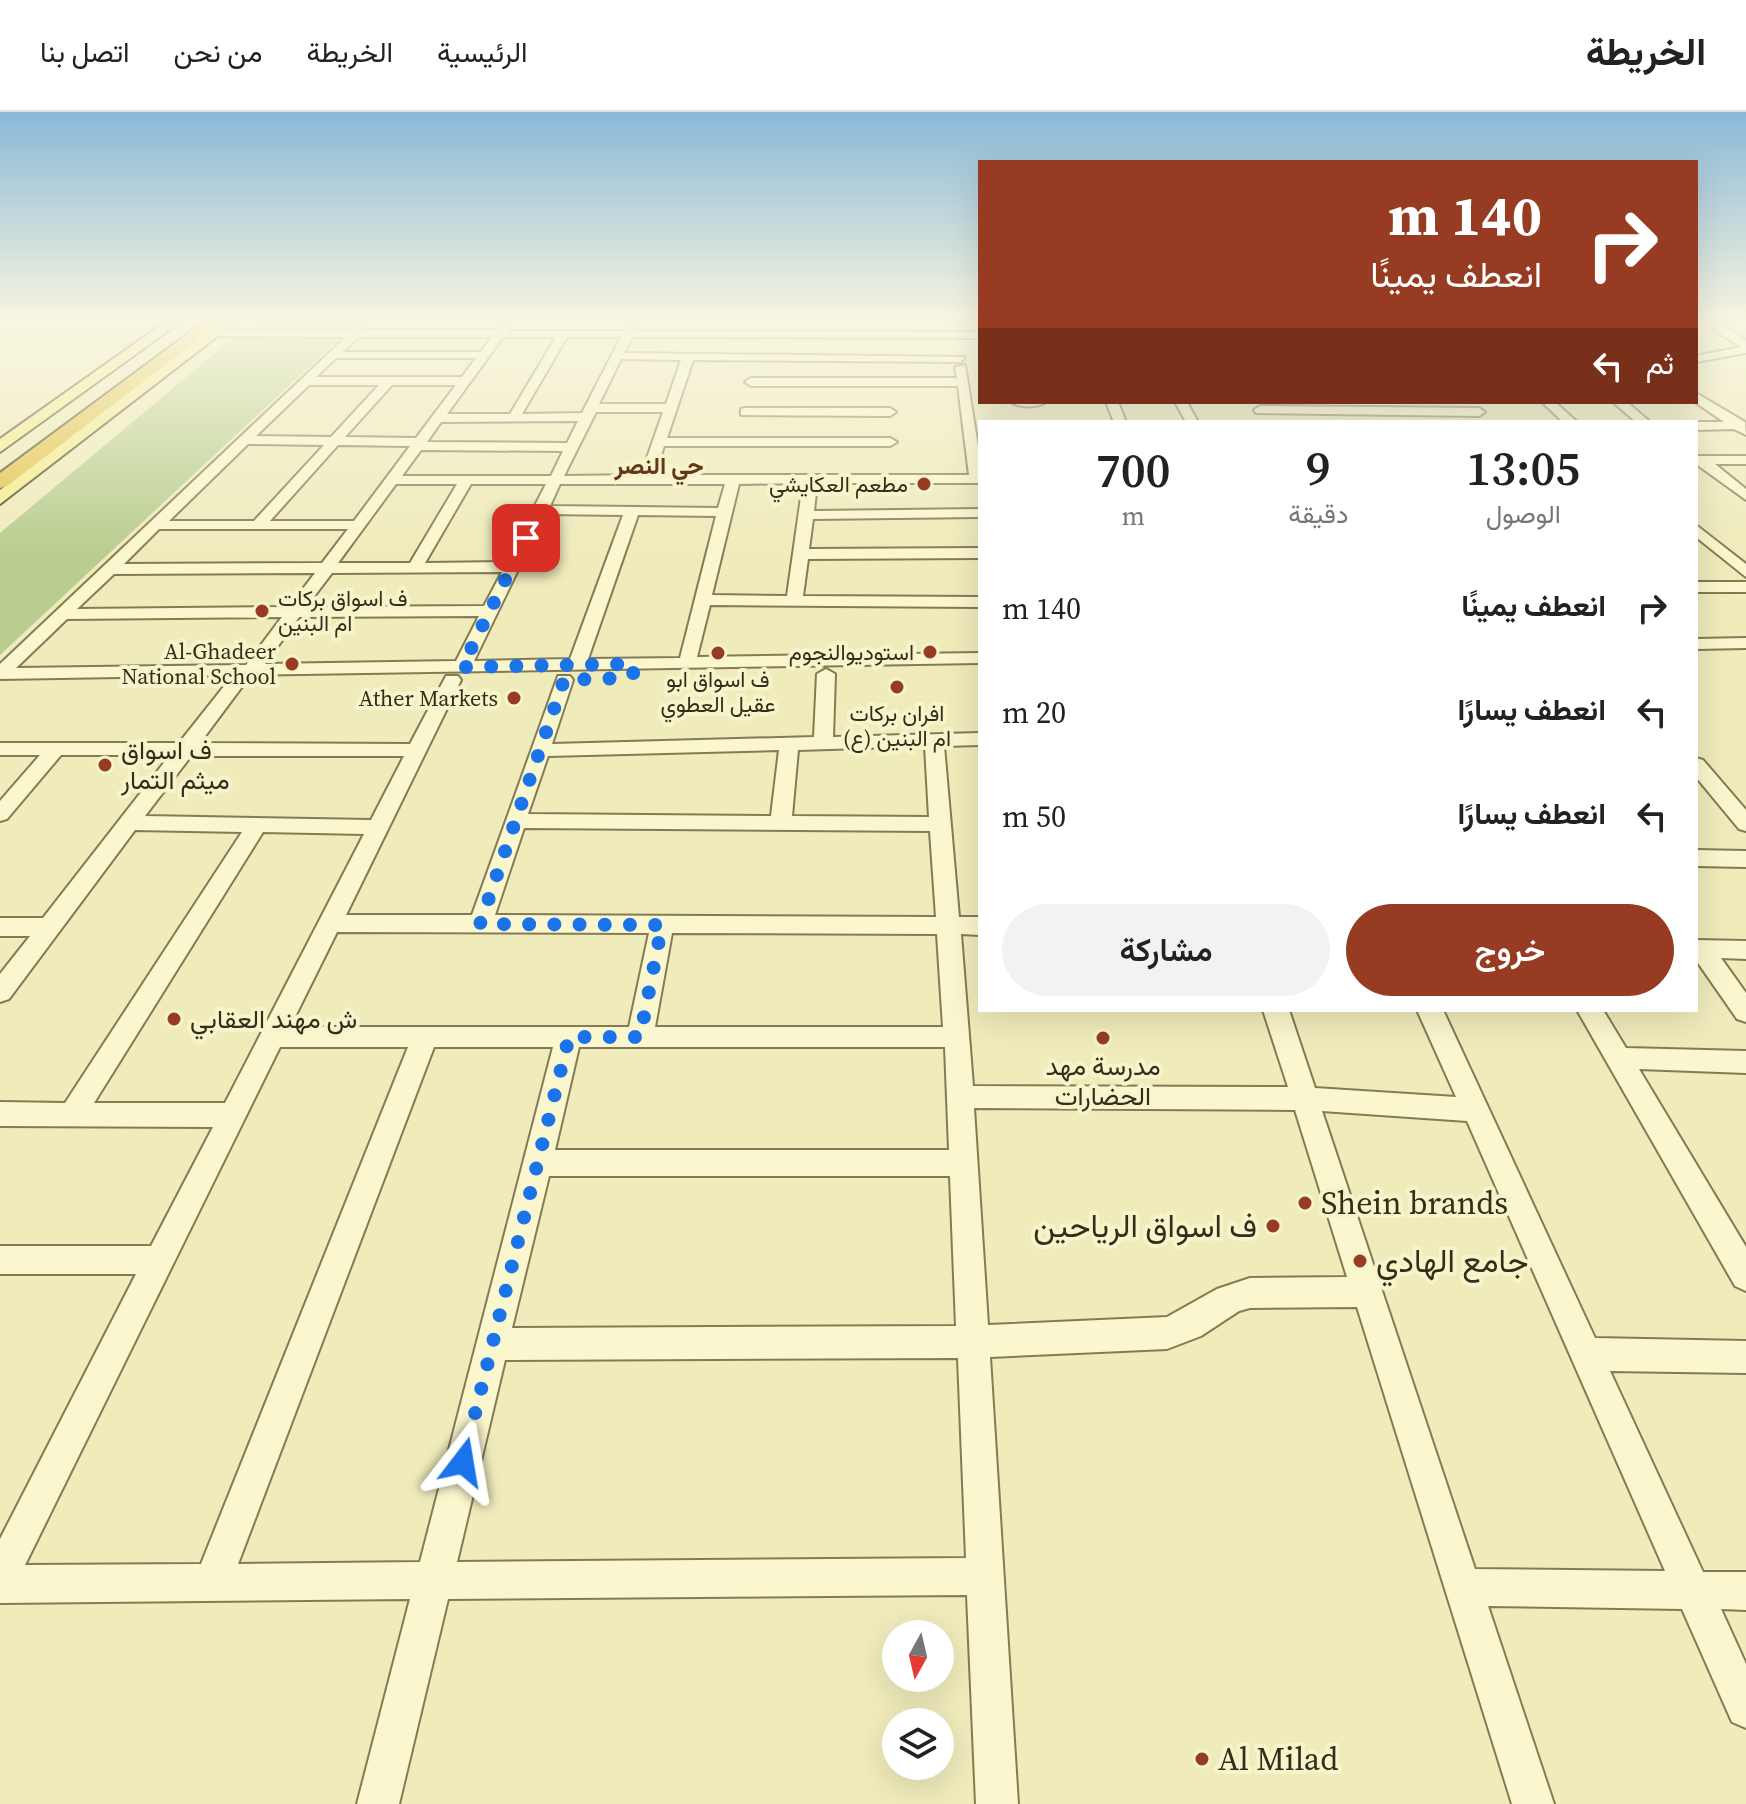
<!DOCTYPE html>
<html lang="ar">
<meta charset="utf-8">
<style>
body{margin:0;font-family:"Source Serif 4",Vazirmatn,serif;background:#f2f2f2;color:#222;direction:rtl;height:100vh;display:flex;flex-direction:column;font-size:30px;white-space:nowrap}
*{box-sizing:border-box;margin:0}
p{font-size:26px;color:#767676}
.icon{flex:none;width:44px;height:44px;fill:none;stroke:currentColor;stroke-width:2;stroke-linecap:round;stroke-linejoin:round}
.map{position:relative;flex:1;overflow:hidden;direction:ltr}
.panel{position:absolute;left:978px;top:308px;width:720px;height:592px;display:flex;flex-direction:column;background:#fff;border-radius:0px;box-shadow:0 8px 32px #0002;direction:rtl}
.panel>*{flex:none}
.top-card{position:absolute;left:978px;top:48px;width:720px;height:244px;border-radius:0px;box-shadow:0 8px 32px #0002;direction:rtl;background:#973c22;color:#fff;overflow:hidden}
.needle{width:52px;rotate:188deg}
.fabs{position:absolute;left:882px;top:1508px;display:grid;gap:16px}
.fabs a{display:grid;place-items:center;width:72px;height:72px;border-radius:50%;background:#fff;box-shadow:0 8px 32px #0002;font-size:40px}
.pin{position:absolute;display:grid;place-items:center;width:68px;height:68px;color:#fff;margin:-34px;border-radius:16px;box-shadow:0 4px 12px #0006}
.me{position:absolute;width:88px;margin:-44px;rotate:14deg;stroke-linejoin:round;filter:drop-shadow(0 0 6px #0008)}
.turn{display:flex;align-items:center;gap:28px;height:168px;padding:0 24px;font-size:36px}
.turn .icon{width:104px;height:104px;stroke-width:2.5}
.turn b{display:block;font-size:56px;line-height:68px}
.then{display:flex;align-items:center;height:76px;padding:0 24px;background:#0003;gap:16px;font-size:30px}
.eta{display:flex;justify-content:space-evenly;align-items:center;height:136px;text-align:center}
.eta b{font-size:48px;font-weight:600;line-height:56px}
.button{display:flex;gap:16px;margin-top:auto;padding:16px 24px}
.button a{flex:1;height:92px;border-radius:48px;background:#973c22;color:#fff;font-size:32px;font-weight:600;line-height:92px;text-align:center}
.button a+a{background:#f2f2f2;color:#222}
ul{padding:0;list-style:none}
li{display:flex;align-items:center;gap:24px;height:104px;padding:0 24px}
li div{flex:1}
li b{display:block;font-size:30px}
li em{font-style:normal}
header{display:flex;align-items:center;gap:48px;box-sizing:border-box;height:112px;padding:0 40px;background:#fff;border-bottom:2px solid #e0e0e0}
header strong{font-size:38px}
nav{display:flex;gap:44px;margin-inline-start:auto;font-size:28px}
.map>svg:first-child{display:block}
</style>
<header>
<strong>الخريطة</strong>
<nav><a>الرئيسية</a><a>الخريطة</a><a>من نحن</a><a>اتصل بنا</a></nav>
</header>
<div class="map">
<svg width="1746" height="1692" viewBox="0 0 1746 1692">
<rect width="100%" height="100%" fill="#efebbb"/>
<path fill="#b8cd8f" d="M 266,206 L 364,206 L 357,213 L 258,213 Z
M 341,225 L 0,543 L 0,421 L 233,226 Z"/>
<g fill="none" stroke-linecap="round" stroke-linejoin="round">
<defs>
<path id="minor" d="M 1696,206 L 1709,206 L 1746,228 L 1746,241 L 1696,250 L 1696,244 L 1741,235 Z
M 633,209 L 638,212 L 635,219 L 980,220 L 980,226 L 632,225 L 624,241 L 965,245 L 961,250 L 693,248 L 667,326 L 890,326 L 897,330 L 890,334 L 664,334 L 655,363 L 969,363 L 958,274 L 751,274 L 745,270 L 751,266 L 957,266 L 955,255 L 965,253 L 980,347 L 980,371 L 817,371 L 814,399 L 980,397 L 980,405 L 813,407 L 809,437 L 980,436 L 980,446 L 808,447 L 803,484 L 980,485 L 980,495 L 710,493 L 697,545 L 980,541 L 980,551 L 0,567 L 0,552 L 346,225 L 217,224 L 213,219 L 353,218 L 360,214 L 365,218 L 497,218 L 505,212 L 510,215 L 508,219 L 624,219 ZM 358,225 L 492,225 L 481,240 L 343,240 ZM 503,225 L 556,225 L 510,302 L 447,302 ZM 567,225 L 621,225 L 582,301 L 522,302 ZM 336,246 L 476,246 L 462,265 L 316,265 ZM 621,247 L 681,248 L 666,292 L 599,292 ZM 309,273 L 379,273 L 331,325 L 256,324 ZM 392,273 L 456,273 L 416,326 L 345,325 ZM 596,300 L 663,300 L 641,363 L 564,364 ZM 578,309 L 567,331 L 427,330 L 441,310 ZM 248,332 L 324,333 L 254,409 L 169,409 ZM 338,333 L 410,334 L 354,409 L 270,409 ZM 421,338 L 563,339 L 551,364 L 402,364 ZM 803,371 L 787,484 L 712,483 L 739,372 ZM 396,372 L 457,372 L 410,451 L 338,451 ZM 471,372 L 546,372 L 506,450 L 425,451 ZM 560,372 L 725,372 L 718,396 L 550,394 ZM 545,402 L 623,403 L 570,547 L 474,549 ZM 638,403 L 716,404 L 680,546 L 588,547 ZM 159,417 L 348,417 L 322,451 L 124,452 ZM 502,460 L 484,494 L 306,495 L 332,461 ZM 315,461 L 289,495 L 77,497 L 114,462 ZM 479,504 L 456,549 L 265,552 L 299,505 ZM 282,505 L 246,553 L 16,556 L 67,507 Z
M 1696,281 L 1745,310 L 1746,323 L 1734,317 L 1696,318 L 1696,310 L 1724,310 L 1695,290 Z
M 1011,290 L 1046,290 C 1038,296 1019,296 1011,290 Z
M 1106,290 L 1118,290 L 1126,310 L 1114,310 Z
M 1175,290 L 1187,290 L 1198,310 L 1186,310 Z
M 1542,290 L 1555,290 L 1577,310 L 1563,310 Z
M 1613,290 L 1627,290 L 1650,310 L 1636,310 Z
M 1260,294 L 1479,296 L 1485,300 L 1479,304 L 1256,301 L 1254,298 Z
M 745,296 L 890,296 L 896,300 L 890,304 L 741,303 L 741,297 Z
M 1696,344 L 1746,344 L 1746,352 L 1715,352 L 1746,377 L 1746,388 L 1696,352 Z
M 1696,413 L 1746,452 L 1746,465 L 1696,425 Z
M 1696,470 L 1746,470 L 1746,480 L 1696,480 Z
M 1746,526 L 1746,536 L 1696,537 L 1696,527 Z
M 826,557 L 835,562 L 833,625 L 980,621 L 980,633 L 944,634 L 959,805 L 980,805 L 980,823 L 961,822 L 973,974 L 1288,975 L 1263,898 L 1289,898 L 1315,976 L 1456,985 L 1417,898 L 1443,898 L 1595,1226 L 1746,1229 L 1746,1261 L 1610,1259 L 1703,1460 L 1746,1460 L 1746,1498 L 1721,1497 L 1746,1552 L 1746,1616 L 1732,1610 L 1682,1497 L 1488,1494 L 1554,1692 L 1512,1692 L 1357,1195 L 1250,1196 L 1239,1199 L 1201,1224 L 1167,1237 L 990,1245 L 1018,1692 L 976,1692 L 967,1483 L 448,1487 L 399,1692 L 357,1692 L 410,1487 L 0,1491 L 0,1427 L 136,1162 L 0,1162 L 0,1134 L 151,1134 L 213,1015 L 0,1014 L 0,990 L 65,991 L 242,720 L 135,718 L 9,887 L 0,890 L 0,862 L 30,824 L 0,824 L 0,806 L 43,806 L 170,643 L 61,643 L 7,707 L 0,709 L 0,689 L 40,643 L 0,643 L 0,631 L 179,631 L 229,568 L 235,567 L 244,572 L 200,631 L 410,632 L 446,564 L 458,564 L 461,568 L 346,803 L 472,803 L 558,564 L 570,564 L 573,568 L 552,632 L 814,625 L 817,562 ZM 925,634 L 929,705 L 792,704 L 798,638 ZM 779,638 L 771,704 L 528,702 L 548,644 ZM 191,644 L 404,644 L 371,708 L 145,704 ZM 524,716 L 930,719 L 936,805 L 495,803 ZM 263,720 L 364,722 L 225,991 L 94,991 ZM 337,820 L 649,821 L 629,915 L 290,915 ZM 672,821 L 937,822 L 943,915 L 655,915 ZM 280,935 L 408,935 L 201,1452 L 25,1453 ZM 434,935 L 553,935 L 420,1450 L 238,1452 ZM 579,935 L 945,935 L 949,1038 L 555,1038 ZM 974,996 L 1295,998 L 1347,1165 L 1250,1166 L 1217,1177 L 1167,1205 L 988,1213 ZM 1322,999 L 1467,1009 L 1665,1459 L 1475,1457 ZM 549,1064 L 950,1064 L 956,1214 L 512,1216 ZM 958,1246 L 966,1446 L 457,1450 L 505,1248 Z
M 1696,646 L 1703,648 L 1746,698 L 1746,719 L 1739,717 L 1696,665 Z
M 1696,738 L 1746,739 L 1746,755 L 1696,754 Z
M 1696,828 L 1746,829 L 1746,847 L 1721,846 L 1746,881 L 1746,910 L 1737,907 L 1696,848 Z
M 1577,898 L 1603,898 L 1626,936 L 1746,939 L 1746,961 L 1639,957 L 1746,1135 L 1746,1179 L 1735,1174 Z"/>
<path id="major" d="M 171,206 L 186,206 L 0,340 L 0,327 Z
M 226,206 L 241,206 L 0,392 L 0,378 Z"/>
<path id="highway" d="M 209,206 L 226,206 L 7,374 L 0,376 L 0,361 Z"/>
</defs>
<use href="#minor" stroke="#867a54" stroke-width="4"/>
<use href="#major" stroke="#534629" stroke-width="4"/>
<use href="#highway" stroke="#534629" stroke-width="4"/>
<use href="#minor" fill="#faf7ce" fill-rule="evenodd"/>
<use href="#major" fill="#f5ed8f" fill-rule="evenodd"/>
<use href="#highway" fill="#e4c246" fill-rule="evenodd"/>
</g>
<linearGradient id="sky" x2="0" y2="1"><stop stop-color="#8bb8d7"/><stop offset="0.47" stop-color="#f8f6e0"/><stop offset="1" stop-color="#f8f6e0" stop-opacity="0"/></linearGradient>
<rect width="1746" height="443" fill="url(#sky)"/>
<g fill="none" stroke-linecap="round" stroke-linejoin="round">
<path stroke="#1a73e8" stroke-width="14" stroke-dasharray="0 25.2" d="M 463,1350 L 569,925 L 640,925 L 662,813 L 480,812 L 564,568 L 626,566 L 636,559 L 629,552 L 462,555 L 526,426"/>
</g>
<g fill="#973c22" stroke="#f6f4ca" stroke-width="3">
<circle cx="924" cy="372" r="8"/>
<circle cx="262" cy="499" r="8"/>
<circle cx="930" cy="540" r="8"/>
<circle cx="718" cy="541" r="8"/>
<circle cx="292" cy="552" r="8"/>
<circle cx="897" cy="575" r="8"/>
<circle cx="514" cy="586" r="8"/>
<circle cx="105" cy="653" r="8"/>
<circle cx="174" cy="907" r="8"/>
<circle cx="1103" cy="926" r="8"/>
<circle cx="1305" cy="1091" r="8"/>
<circle cx="1273" cy="1114" r="8"/>
<circle cx="1360" cy="1149" r="8"/>
<circle cx="1202" cy="1647" r="8"/>
</g>
<g text-anchor="middle" stroke-width="8" stroke-linejoin="round" paint-order="stroke">
<g font-size="22" fill="#352d1a" stroke="#f6f4ca" text-anchor="end">
<text x="908" y="380">مطعم العكايشي</text>
<text x="278" y="494" text-anchor="start">ف اسواق بركات<tspan x="278" dy="25">ام البنين</tspan></text>
<text x="276" y="547">Al-Ghadeer<tspan x="276" dy="25">National School</tspan></text>
<text x="914" y="548">استوديوالنجوم</text>
<text x="718" y="575" text-anchor="middle">ف اسواق ابو<tspan x="718" dy="25">عقيل العطوي</tspan></text>
<text x="498" y="594">Ather Markets</text>
<text x="897" y="609" text-anchor="middle">افران بركات<tspan x="897" dy="25">ام البنين (ع)</tspan></text>
</g>
<g font-size="24" font-weight="bold" fill="#633818" stroke="#f6f4ca">
<text x="659" y="362">حي النصر</text>
</g>
<g font-size="26" fill="#352d1a" stroke="#f6f4ca" text-anchor="start">
<text x="121" y="647">ف اسواق<tspan x="121" dy="30">ميثم التمار</tspan></text>
<text x="190" y="916">ش مهند العقابي</text>
<text x="1103" y="963" text-anchor="middle">مدرسة مهد<tspan x="1103" dy="30">الحضارات</tspan></text>
</g>
<g font-size="32" fill="#352d1a" stroke="#f6f4ca" text-anchor="start">
<text x="1321" y="1102">Shein brands</text>
<text x="1257" y="1125" text-anchor="end">ف اسواق الرياحين</text>
<text x="1376" y="1160">جامع الهادي</text>
<text x="1218" y="1658">Al Milad</text>
</g>
</g>
</svg>
<div class="fabs">
<a><svg class="needle" viewBox="-14 -14 28 28"><path d="M0-13l5 13h-10z" fill="#e53935"/><path d="M0 13l5-13h-10z" fill="#767676"/></svg></a>
<a><svg class="icon" aria-label="layers" viewBox="0 0 24 24"><path d="M12 4l9 5-9 5-9-5zM3 14l9 5 9-5"/></svg></a>
</div>
<div class="pin" style="left:526px;top:426px;background:#d93025"><svg class="icon" aria-label="arrive" viewBox="0 0 24 24"><path d="M6 21V4h12l-3 4 3 4H6"/></svg></div>
<svg class="me" style="left:463px;top:1350px" viewBox="-20 -20 40 40"><path d="M0-17L14 15 0 8-14 15z" fill="#1a73e8" stroke="#fff" stroke-width="4"/></svg>
<div class="top-card">
<div class="turn"><svg class="icon" aria-label="right" viewBox="0 0 24 24"><path d="M7 20v-9h11M14 6l5 5-5 5"/></svg><div><b>140 m</b>انعطف يمينًا</div></div>
<div class="then">ثم<svg class="icon" aria-label="left" viewBox="0 0 24 24"><path d="M17 20v-9H6M10 6l-5 5 5 5"/></svg></div>
</div>
<section class="panel">
<div class="eta">
<div><b>13:05</b><p>الوصول</p></div>
<div><b>9</b><p>دقيقة</p></div>
<div><b>700</b><p>m</p></div>
</div>
<ul>
<li><svg class="icon" aria-label="right" viewBox="0 0 24 24"><path d="M7 20v-9h11M14 6l5 5-5 5"/></svg><div><b>انعطف يمينًا</b></div><em>140 m</em></li>
<li><svg class="icon" aria-label="left" viewBox="0 0 24 24"><path d="M17 20v-9H6M10 6l-5 5 5 5"/></svg><div><b>انعطف يسارًا</b></div><em>20 m</em></li>
<li><svg class="icon" aria-label="left" viewBox="0 0 24 24"><path d="M17 20v-9H6M10 6l-5 5 5 5"/></svg><div><b>انعطف يسارًا</b></div><em>50 m</em></li>
</ul>
<div class="button"><a>خروج</a><a>مشاركة</a></div>
</section>
</div>
